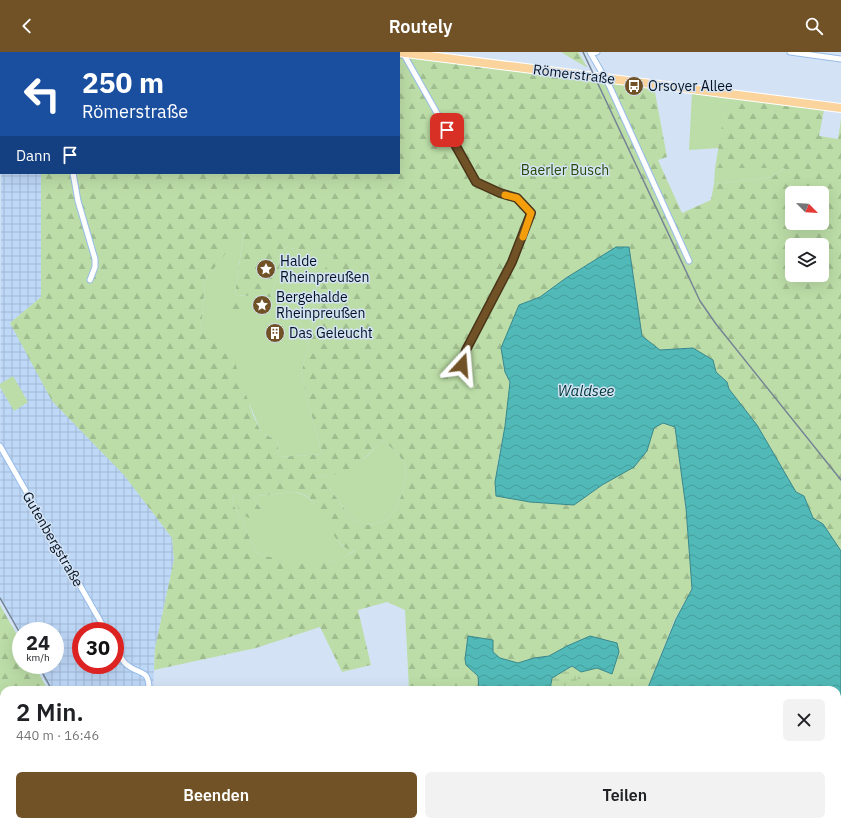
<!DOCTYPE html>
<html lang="de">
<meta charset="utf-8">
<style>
body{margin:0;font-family:"IBM Plex Sans",sans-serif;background:#f2f2f2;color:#202124;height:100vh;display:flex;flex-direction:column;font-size:15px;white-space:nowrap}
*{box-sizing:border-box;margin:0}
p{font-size:13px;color:#757577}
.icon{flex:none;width:22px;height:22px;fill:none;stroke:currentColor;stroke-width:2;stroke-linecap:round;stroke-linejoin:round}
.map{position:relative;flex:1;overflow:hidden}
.sheet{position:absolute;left:0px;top:634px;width:841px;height:140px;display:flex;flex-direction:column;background:#fff;border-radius:12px 12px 0 0;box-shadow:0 4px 16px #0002}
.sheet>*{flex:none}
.hud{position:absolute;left:0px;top:0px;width:400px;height:122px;box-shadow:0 4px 16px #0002;background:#1a4fa0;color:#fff;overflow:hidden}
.needle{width:26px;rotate:114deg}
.buttons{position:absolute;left:785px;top:134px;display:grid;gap:8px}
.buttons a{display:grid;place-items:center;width:44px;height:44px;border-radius:6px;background:#fff;box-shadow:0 4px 16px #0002;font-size:20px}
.speed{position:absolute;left:12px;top:570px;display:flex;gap:8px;font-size:20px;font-weight:700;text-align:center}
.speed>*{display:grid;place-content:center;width:52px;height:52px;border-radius:50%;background:#fff;box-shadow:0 4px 16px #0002;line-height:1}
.speed small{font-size:10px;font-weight:400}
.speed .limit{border:6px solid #d22;background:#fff;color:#111}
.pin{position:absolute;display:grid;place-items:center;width:34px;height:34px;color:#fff;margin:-17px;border-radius:8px;box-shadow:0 2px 6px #0006}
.me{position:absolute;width:44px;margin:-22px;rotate:19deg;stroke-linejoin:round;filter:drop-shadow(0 0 3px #0008)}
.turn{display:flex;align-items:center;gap:14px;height:84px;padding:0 16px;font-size:18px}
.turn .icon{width:52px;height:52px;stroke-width:2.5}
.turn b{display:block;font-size:28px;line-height:34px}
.then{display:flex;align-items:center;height:38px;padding:0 16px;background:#0003;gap:8px;font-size:15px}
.round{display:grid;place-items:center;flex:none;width:42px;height:42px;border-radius:6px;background:#f2f2f2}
.summary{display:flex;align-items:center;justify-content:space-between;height:68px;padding:0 16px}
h1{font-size:24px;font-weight:600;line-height:30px}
.button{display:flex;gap:8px;margin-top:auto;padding:8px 16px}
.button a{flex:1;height:46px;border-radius:6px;background:#715227;color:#fff;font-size:16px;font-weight:600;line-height:46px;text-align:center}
.button a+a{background:#f2f2f2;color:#202124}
header{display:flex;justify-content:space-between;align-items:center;height:52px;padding:0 16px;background:#715227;color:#fff;font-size:18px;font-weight:600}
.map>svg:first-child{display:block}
</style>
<header><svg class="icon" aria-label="back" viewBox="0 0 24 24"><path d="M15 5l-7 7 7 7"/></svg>Routely<svg class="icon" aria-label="search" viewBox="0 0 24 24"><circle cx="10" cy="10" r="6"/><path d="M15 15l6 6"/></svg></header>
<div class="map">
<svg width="841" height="774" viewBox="0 0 841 774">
<defs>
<pattern id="industrial-grid" width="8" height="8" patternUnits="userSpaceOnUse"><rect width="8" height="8" fill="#bed8f8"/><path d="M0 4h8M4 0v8" fill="none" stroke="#a2b8d4"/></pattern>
<pattern id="forest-firs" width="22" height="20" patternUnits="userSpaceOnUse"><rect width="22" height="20" fill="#bcdda7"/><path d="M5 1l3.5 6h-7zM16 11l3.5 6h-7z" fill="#a0bd8f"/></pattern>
<pattern id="wetland-marsh" width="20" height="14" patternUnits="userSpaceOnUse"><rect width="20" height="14" fill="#bcdda7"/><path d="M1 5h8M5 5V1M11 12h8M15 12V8" fill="none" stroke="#a0bd8f"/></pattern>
<pattern id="cemetery-stones" width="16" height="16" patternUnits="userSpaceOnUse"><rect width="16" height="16" fill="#bcdda7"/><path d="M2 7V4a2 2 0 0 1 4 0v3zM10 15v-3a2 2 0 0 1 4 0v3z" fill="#a0bd8f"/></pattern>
<pattern id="water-waves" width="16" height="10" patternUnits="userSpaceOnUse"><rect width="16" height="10" fill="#51b9b7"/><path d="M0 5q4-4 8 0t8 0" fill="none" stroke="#459e9d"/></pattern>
</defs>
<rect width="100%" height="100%" fill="#d3e3f5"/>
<path fill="url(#industrial-grid)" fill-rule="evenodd" d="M 1,113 L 1,121 L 41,121 L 41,245 L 10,271 L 172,486 L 174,508 L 155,596 L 153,638 L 50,638 L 37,613 L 55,613 L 55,579 L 21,579 L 21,584 L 0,546 ZM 81,579 L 115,579 L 115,613 L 81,613 Z"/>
<path fill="#bcdda7" d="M 692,40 L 727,44 L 719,96 L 689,98 Z
M 715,116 L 785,116 L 772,125 L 714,132 Z
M 244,177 L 235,243 L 271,245 L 285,195 L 335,205 L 321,222 L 314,244 L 313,271 L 301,323 L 322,402 L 279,405 L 277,386 L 272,386 L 261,380 L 250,353 L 201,280 L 205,228 Z
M 13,324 L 28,350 L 14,359 L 0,335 L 0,332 Z
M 383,388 C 390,395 399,401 404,411 C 411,423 398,460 386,468 C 380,472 370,473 362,473 L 349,463 L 328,434 L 315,425 C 333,423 347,419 362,408 C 370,403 375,394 383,388 Z
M 292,440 C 315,441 329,471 338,489 L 342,494 L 356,498 L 342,506 L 317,513 L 262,504 L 255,500 L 244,472 L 234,454 L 233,442 L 241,446 L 253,463 L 261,457 L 253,446 L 258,444 Z
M 0,682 L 4,690 L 4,770 L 18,770 L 18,774 L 0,774 Z"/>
<path fill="url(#forest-firs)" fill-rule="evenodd" d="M 0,0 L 52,0 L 1,1 L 0,72 Z
M 108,0 L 379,0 L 389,1 L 107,1 Z
M 561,0 L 578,0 L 587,15 C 585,15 563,1 561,0 Z
M 399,2 L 578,27 L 654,35 L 667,105 L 658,108 L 682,161 L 711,148 L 714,132 L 772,125 L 785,116 L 715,116 L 727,44 L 824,58 L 819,84 L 838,87 L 841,67 L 841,499 L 823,472 L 813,466 L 804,444 L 796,440 L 757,373 L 729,337 L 727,330 L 716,320 L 713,308 L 693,296 L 660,298 L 642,284 L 629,195 L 616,195 L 566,226 L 540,245 L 519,253 L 505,320 C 507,323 509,327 510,331 C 511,368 493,407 496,444 L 530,450 L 574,453 L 647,399 L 653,376 L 663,371 L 675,375 L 686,457 L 692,537 L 675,567 L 647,638 L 550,638 L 572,614 L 581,620 L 597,616 L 617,591 L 590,584 L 567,594 L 549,604 L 534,606 L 518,611 L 500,606 L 493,600 L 493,588 L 468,584 L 465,607 L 466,613 L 478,624 L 479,638 L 409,638 L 405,558 L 387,550 L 358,558 L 371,613 L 342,620 L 320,575 L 256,596 L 154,618 L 155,596 L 174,508 L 172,486 L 124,423 L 52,349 L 10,271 L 41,245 L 41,121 L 399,121 ZM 792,141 L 822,141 L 822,171 L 792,171 ZM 244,178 L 235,243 L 271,245 L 285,195 L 334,205 L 321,222 L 314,244 L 313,271 L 301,323 L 322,402 L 279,405 L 277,386 L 272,386 L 261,380 L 253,363 L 231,299 L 201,280 L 205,228 ZM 792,193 L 822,193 L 822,223 L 792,223 ZM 383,388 C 390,395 399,401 404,411 C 411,423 398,460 386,468 C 380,472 370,473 362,473 L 349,463 L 328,434 L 316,425 L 337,422 L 353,417 ZM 292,440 C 327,441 325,495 355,499 C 318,520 301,508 262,504 L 255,500 L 244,472 L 234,454 L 233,442 L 241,446 L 237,452 C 239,460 242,463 249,466 L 253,463 L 260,465 L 262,462 L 261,457 L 253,446 L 258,444 Z
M230 257a8 8 0 1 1 16 0a8 8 0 1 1-16 0Z
M 0,553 L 21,590 L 21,613 L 34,613 L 48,638 L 4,638 L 4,651 L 0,644 Z
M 841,721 L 841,771 L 836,774 L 396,774 L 393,770 L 837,770 L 837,724 Z
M 26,770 L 122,770 L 124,774 L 26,774 Z
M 155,770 L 185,770 L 187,774 L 155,774 Z"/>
<path fill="url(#wetland-marsh)" d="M 572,614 L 581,620 L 572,638 L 550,638 L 552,626 Z"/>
<path fill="url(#cemetery-stones)" d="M 307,770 L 393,770 L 396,774 L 289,774 Z"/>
<path fill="url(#water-waves)" stroke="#3a878a" d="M 616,195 L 629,195 L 642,284 L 660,298 L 693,296 L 713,308 L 716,320 L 727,330 L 729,337 L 757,373 L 796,440 L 804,444 L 813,466 L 823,472 L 841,499 L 841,721 L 837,724 L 837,638 L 647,638 L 676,567 L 692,537 L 686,456 L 675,375 L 663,371 L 654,376 L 647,399 L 634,415 L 602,433 L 574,453 L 530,450 L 496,444 L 495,430 L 505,374 L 510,330 L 505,320 L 501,296 L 519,253 L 540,245 L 566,226 Z
M 468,584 L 493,588 L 493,600 L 500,606 L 518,611 L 534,606 L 549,604 L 567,594 L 590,584 L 617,591 L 619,600 L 612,622 L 597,616 L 581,620 L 572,614 L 552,626 L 550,638 L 479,638 L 478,624 L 466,613 L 465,607 Z"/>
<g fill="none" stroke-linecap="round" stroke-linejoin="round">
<defs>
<path id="minor" d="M 102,0 L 102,1
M 590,0 L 609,33 L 689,209
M 790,0 L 841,7
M 93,1 L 95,0
M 403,1 L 476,130 L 500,141 L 517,146 L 531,161 L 525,181 L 508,219 L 466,298 L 462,313
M 591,2 L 597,0
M 0,106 L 1,105
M 73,121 L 78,149 L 95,207 L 95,215 L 90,228
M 0,394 L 106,579
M 115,595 C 118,601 121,607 126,612 C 139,624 149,615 149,638
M 186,770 L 187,774
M 146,774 L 148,770"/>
<path id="primary" d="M 398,0 L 841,56"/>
</defs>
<use href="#minor" stroke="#96bce9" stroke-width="7"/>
<use href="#primary" stroke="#fff" stroke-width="10"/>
<use href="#minor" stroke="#fff" stroke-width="5"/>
<use href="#primary" stroke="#fbd39c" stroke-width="8"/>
<path stroke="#758495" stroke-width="1.5" d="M 583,0 L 700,249 L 716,272 L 841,428
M 54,1 L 55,0
M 0,81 L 1,80
M 0,546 L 21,583
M 38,613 L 52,638
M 127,770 L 129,774"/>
</g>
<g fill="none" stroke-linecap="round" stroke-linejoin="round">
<defs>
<path id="route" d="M 447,78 L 476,130 L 500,141 L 517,146 L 531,161 L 512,210 L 466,298 L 462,313"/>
</defs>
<use href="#route" stroke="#493519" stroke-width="10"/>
<use href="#route" stroke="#715227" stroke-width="7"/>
<path stroke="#f59e0b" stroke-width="7" d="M 505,143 L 517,146 L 531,161 L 523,185"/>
</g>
<defs>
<symbol id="bus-disc" viewBox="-11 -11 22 22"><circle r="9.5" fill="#715227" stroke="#d3e3f5"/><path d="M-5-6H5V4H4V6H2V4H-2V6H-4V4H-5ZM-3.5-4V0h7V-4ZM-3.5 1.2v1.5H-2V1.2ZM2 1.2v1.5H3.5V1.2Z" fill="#fff"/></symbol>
<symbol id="sight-disc" viewBox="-11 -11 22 22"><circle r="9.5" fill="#715227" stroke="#d3e3f5"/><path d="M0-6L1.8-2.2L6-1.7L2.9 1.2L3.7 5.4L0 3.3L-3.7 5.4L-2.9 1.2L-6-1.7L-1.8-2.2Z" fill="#fff"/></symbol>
<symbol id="building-disc" viewBox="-11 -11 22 22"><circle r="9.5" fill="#715227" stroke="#d3e3f5"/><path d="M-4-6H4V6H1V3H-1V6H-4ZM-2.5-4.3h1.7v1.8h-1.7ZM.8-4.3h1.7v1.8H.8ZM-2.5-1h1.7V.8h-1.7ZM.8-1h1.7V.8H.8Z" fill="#fff"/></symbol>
</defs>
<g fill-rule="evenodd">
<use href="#bus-disc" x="623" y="23" width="22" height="22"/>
<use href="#sight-disc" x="255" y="206" width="22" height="22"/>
<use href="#sight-disc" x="251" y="242" width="22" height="22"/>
<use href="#building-disc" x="264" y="270" width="22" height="22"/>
</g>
<g text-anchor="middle" stroke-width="3" stroke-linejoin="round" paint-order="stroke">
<g font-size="14" fill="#041120" stroke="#d3e3f5">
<text transform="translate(574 22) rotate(7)" y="5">Römerstraße</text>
<text transform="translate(53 487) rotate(60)" y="5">Gutenbergstraße</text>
</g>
<g font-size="14" fill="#041120" stroke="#d3e3f5" text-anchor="start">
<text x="648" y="39">Orsoyer Allee</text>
<text x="280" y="214">Halde<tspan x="280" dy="16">Rheinpreußen</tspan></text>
<text x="276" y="250">Bergehalde<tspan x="276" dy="16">Rheinpreußen</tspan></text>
<text x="289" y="286">Das Geleucht</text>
</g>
<g font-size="14" fill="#284a04" stroke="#d3e3f5">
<text x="565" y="123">Baerler Busch</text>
</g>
<g font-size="15" font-style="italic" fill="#013534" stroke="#d3e3f5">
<text x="586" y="344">Waldsee</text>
</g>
</g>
</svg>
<div class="buttons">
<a><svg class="needle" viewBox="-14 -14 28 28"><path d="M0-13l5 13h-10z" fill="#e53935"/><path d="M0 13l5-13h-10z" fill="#757577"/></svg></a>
<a><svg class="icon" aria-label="layers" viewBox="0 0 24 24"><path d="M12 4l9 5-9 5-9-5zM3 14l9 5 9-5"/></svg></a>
</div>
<div class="speed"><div>24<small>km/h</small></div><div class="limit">30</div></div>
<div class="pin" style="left:447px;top:78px;background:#d93025"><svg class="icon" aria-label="arrive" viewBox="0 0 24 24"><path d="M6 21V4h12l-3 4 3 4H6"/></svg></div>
<svg class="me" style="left:462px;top:313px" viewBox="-20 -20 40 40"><path d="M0-17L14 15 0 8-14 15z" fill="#715227" stroke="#fff" stroke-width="4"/></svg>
<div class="hud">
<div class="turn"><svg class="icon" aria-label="left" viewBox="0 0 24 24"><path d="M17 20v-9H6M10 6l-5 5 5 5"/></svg><div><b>250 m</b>Römerstraße</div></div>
<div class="then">Dann<svg class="icon" aria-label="arrive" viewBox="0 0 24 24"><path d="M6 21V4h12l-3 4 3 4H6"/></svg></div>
</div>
<section class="sheet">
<div class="summary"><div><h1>2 Min.</h1><p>440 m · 16:46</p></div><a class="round"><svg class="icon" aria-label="close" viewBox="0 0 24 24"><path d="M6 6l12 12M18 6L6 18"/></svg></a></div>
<div class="button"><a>Beenden</a><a>Teilen</a></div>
</section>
</div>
